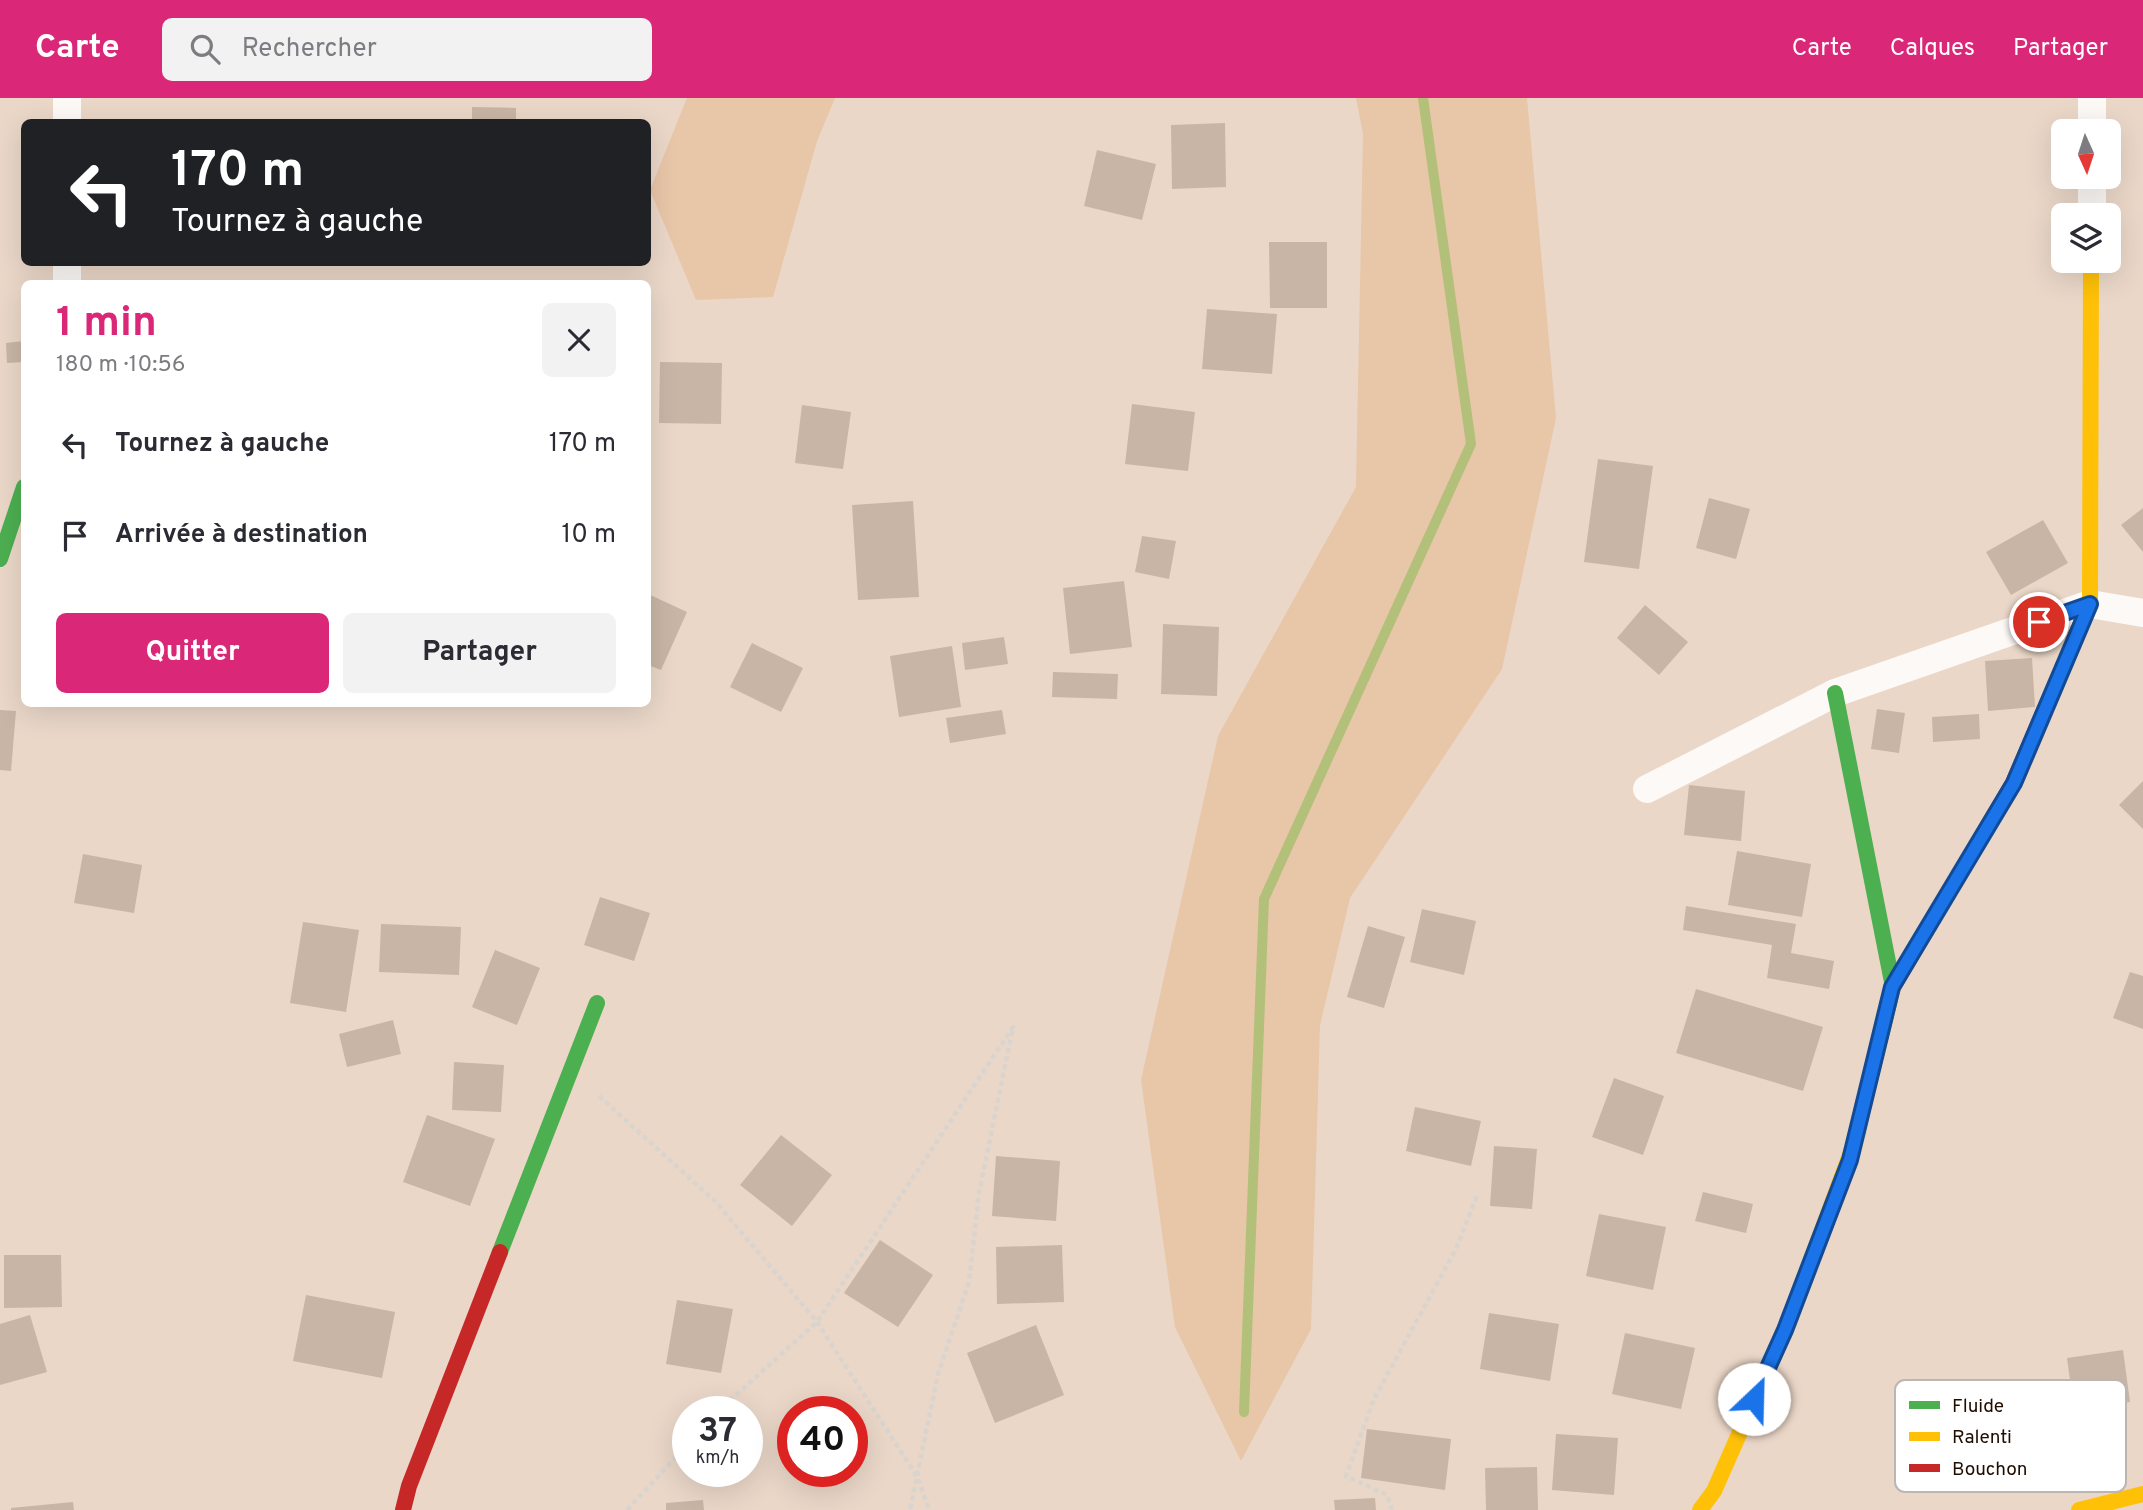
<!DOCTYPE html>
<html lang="fr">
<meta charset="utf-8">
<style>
body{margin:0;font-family:Overpass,sans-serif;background:#f2f2f3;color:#2b2b33;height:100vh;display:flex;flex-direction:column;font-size:26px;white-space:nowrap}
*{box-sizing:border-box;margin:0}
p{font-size:23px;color:#7c7c81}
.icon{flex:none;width:38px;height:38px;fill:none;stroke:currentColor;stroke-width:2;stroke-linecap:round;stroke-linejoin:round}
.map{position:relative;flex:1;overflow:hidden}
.side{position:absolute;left:21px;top:182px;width:630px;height:427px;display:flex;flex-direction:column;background:#fff;border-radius:10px;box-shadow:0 7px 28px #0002}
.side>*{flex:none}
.banner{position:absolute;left:21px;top:21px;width:630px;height:147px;border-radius:10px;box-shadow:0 7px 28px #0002;background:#202124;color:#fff;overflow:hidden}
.needle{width:46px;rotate:177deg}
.tools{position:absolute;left:2051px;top:21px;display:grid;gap:14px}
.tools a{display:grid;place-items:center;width:70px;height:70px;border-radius:10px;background:#fff;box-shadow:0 7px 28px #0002;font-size:35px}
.speed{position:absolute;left:672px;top:1298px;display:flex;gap:14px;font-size:35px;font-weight:700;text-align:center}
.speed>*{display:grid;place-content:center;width:91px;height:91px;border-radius:50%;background:#fff;box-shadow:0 7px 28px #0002;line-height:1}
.speed small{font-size:18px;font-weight:400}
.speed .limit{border:10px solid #d22;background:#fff;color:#111}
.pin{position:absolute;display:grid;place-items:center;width:60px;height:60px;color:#fff;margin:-30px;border:4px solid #fff;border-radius:50%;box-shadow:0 2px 7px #0007}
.me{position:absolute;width:77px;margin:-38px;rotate:24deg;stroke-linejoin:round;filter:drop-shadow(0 0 5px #0008)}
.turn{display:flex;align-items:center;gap:24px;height:147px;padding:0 35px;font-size:32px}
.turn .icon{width:91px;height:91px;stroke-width:2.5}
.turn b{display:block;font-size:49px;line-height:60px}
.round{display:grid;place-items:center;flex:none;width:74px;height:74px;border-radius:10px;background:#f2f2f3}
.overview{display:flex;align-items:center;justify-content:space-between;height:119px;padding:0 35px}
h1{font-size:42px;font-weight:700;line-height:52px;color:#db2777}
.action{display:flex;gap:14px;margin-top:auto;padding:14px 35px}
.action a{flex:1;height:80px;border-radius:10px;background:#db2777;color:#fff;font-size:28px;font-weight:700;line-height:80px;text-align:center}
.action a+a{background:#f2f2f3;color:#2b2b33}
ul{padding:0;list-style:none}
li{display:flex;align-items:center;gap:21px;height:91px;padding:0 35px}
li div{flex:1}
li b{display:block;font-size:26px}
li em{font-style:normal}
header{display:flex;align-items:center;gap:42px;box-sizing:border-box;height:98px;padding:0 35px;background:#db2777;color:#fff}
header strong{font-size:33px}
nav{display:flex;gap:38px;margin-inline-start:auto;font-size:24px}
.search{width:490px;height:63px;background:#f2f2f3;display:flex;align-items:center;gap:18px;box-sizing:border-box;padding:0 24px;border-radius:10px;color:#7c7c81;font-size:26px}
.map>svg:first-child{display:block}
</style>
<header>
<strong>Carte</strong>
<div class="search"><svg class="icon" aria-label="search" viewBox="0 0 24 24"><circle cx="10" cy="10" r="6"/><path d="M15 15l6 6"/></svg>Rechercher</div>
<nav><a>Carte</a><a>Calques</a><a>Partager</a></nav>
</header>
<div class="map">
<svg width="2143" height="1412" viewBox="0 0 2143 1412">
<rect width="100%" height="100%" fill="#ead7c8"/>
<path fill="#e8c6a8" d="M 687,0 L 835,0 L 817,43 L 773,199 L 696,202 L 650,92 Z
M 1356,0 L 1527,0 L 1556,320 L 1502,571 L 1350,800 L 1320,927 L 1311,1231 L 1241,1363 L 1175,1229 L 1141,982 L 1218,638 L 1356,389 L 1363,36 Z"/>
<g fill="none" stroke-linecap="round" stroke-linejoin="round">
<path stroke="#b3c07a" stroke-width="10" d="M 1244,1314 L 1264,801 L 1471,346 L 1423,0"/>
</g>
<path fill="#c8b5a5" d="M 472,9 L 516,10 L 516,24 L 472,24 Z
M 1225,25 L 1226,89 L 1172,91 L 1171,27 Z
M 1097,52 L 1156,66 L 1142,122 L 1084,108 Z
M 1269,144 L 1327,144 L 1327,210 L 1270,210 Z
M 1207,211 L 1277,216 L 1272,276 L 1202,271 Z
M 24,243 L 24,264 L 7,265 L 6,245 Z
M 660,264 L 722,265 L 721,326 L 659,325 Z
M 1132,306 L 1195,314 L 1188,373 L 1125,366 Z
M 802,307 L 851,314 L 843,371 L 795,365 Z
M 1598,361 L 1653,368 L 1639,471 L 1584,464 Z
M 1709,400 L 1750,411 L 1736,461 L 1696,450 Z
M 913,403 L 919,499 L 858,502 L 852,407 Z
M 2143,410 L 2143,454 L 2121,427 Z
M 2043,422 L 2068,465 L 2011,497 L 1986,454 Z
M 1142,438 L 1176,443 L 1169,481 L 1135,474 Z
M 1124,483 L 1132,549 L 1070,556 L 1063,490 Z
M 648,496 L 687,514 L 661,572 L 648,567 Z
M 1645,507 L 1688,544 L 1659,577 L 1617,540 Z
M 1163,526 L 1219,529 L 1217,598 L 1161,596 Z
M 1004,539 L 1008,566 L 965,572 L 962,545 Z
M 752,545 L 803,570 L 781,614 L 730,589 Z
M 952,548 L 961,609 L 899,619 L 890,558 Z
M 2032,560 L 2035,609 L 1988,613 L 1985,563 Z
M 1053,574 L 1118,576 L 1117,601 L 1052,599 Z
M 1877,611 L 1905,615 L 1899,655 L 1871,651 Z
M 0,612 L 16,613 L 11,673 L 0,672 Z
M 1002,612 L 1006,636 L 950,645 L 946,620 Z
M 1979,616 L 1980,641 L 1933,644 L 1932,619 Z
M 2143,683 L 2143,731 L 2119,707 Z
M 1689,687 L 1745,693 L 1741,743 L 1684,737 Z
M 1737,753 L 1811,766 L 1802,819 L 1728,807 Z
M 83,756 L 142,767 L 134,815 L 74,805 Z
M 600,799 L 650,815 L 634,863 L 584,847 Z
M 1686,808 L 1796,826 L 1791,855 L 1834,863 L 1829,891 L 1767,880 L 1772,847 L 1683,832 Z
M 1422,811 L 1476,823 L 1464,877 L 1410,864 Z
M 303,824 L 359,832 L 346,914 L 290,905 Z
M 381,826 L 461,829 L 459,877 L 379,874 Z
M 1368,828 L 1405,839 L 1384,910 L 1347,899 Z
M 495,852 L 540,870 L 517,927 L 472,909 Z
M 2130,874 L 2143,878 L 2143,931 L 2113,920 Z
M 1696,891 L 1823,929 L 1803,993 L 1676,955 Z
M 393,922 L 401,956 L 347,969 L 339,936 Z
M 454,964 L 504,967 L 501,1014 L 452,1012 Z
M 1614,980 L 1664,998 L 1643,1057 L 1592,1039 Z
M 1415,1009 L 1481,1023 L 1471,1068 L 1406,1053 Z
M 427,1017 L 495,1041 L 470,1108 L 403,1084 Z
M 781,1037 L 832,1077 L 792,1128 L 740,1087 Z
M 1494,1048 L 1537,1051 L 1532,1111 L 1490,1108 Z
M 996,1058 L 1060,1063 L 1056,1123 L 992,1118 Z
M 1703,1094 L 1753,1106 L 1746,1135 L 1695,1123 Z
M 1599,1116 L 1666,1129 L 1653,1192 L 1586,1178 Z
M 880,1142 L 933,1177 L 898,1229 L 844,1195 Z
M 1062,1147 L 1064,1204 L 997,1206 L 996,1149 Z
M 4,1157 L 61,1157 L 62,1209 L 4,1210 Z
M 306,1197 L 395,1214 L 382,1280 L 293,1263 Z
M 677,1202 L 733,1211 L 721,1275 L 666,1266 Z
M 1489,1215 L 1559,1226 L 1550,1283 L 1480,1271 Z
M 30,1217 L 47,1274 L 0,1287 L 0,1226 Z
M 1036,1227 L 1064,1297 L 995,1325 L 967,1255 Z
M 1625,1235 L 1695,1250 L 1681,1311 L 1612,1296 Z
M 2123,1252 L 2130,1304 L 2074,1312 L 2067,1260 Z
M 1367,1331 L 1451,1341 L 1445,1392 L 1361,1380 Z
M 1556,1336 L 1618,1340 L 1614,1397 L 1552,1392 Z
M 1537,1369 L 1538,1412 L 1486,1412 L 1485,1370 Z
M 1375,1400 L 1376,1412 L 1335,1412 L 1334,1402 Z
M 703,1402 L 704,1412 L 666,1412 L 666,1405 Z
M 73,1404 L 74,1412 L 11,1412 L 11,1410 Z"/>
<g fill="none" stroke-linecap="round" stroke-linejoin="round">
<path stroke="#dad4cf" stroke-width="4.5" stroke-dasharray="5 3.5" stroke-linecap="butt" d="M 599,998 L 715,1103 L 817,1224 L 918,1380 L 929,1412
M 717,1314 L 817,1224 L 1013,929 L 979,1095 L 969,1184 L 938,1276 L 910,1412
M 627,1412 L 688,1346
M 1392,1412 L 1387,1397 L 1346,1378 L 1374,1301 L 1456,1151 L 1478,1095"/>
<path stroke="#fcf9f7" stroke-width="28" d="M 67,0 L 67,24
M 2092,33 L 2092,0
M 2092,117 L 2092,79
M 67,164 L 67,186
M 1647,691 L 1835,595 L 2090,506 L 2143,515"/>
<path stroke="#4caf50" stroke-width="16" d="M 0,461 L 24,389
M 1835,595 L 1893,889 L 1854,1046
M 500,1154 L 597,905"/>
<path stroke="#ffc107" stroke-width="16" d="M 2074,544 L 2090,506 L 2091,163
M 1700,1412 L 1714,1393 L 1785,1232 L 1854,1046
M 2079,1412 L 2143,1396"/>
<path stroke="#c62828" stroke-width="16" d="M 1893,889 L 2013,685 L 2074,544
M 403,1412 L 409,1388 L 500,1154"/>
</g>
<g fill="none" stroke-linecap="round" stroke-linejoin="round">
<defs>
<path id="route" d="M 1754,1301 L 1785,1232 L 1850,1062 L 1892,889 L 2014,685 L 2090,506 L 2039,524"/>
</defs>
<use href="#route" stroke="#114b97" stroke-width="18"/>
<use href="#route" stroke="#1a73e8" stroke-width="12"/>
</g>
<rect x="1895" y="1282" width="231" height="112" rx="10" fill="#fff" stroke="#bcb6b2" stroke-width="2"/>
<rect x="1909" y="1303" width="31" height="8" fill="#4caf50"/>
<rect x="1909" y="1334" width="31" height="9" fill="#ffc107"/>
<rect x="1909" y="1366" width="31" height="8" fill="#c62828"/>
<g font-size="19" fill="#200d00">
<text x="1952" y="1314">Fluide</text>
<text x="1952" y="1345">Ralenti</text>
<text x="1952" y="1377">Bouchon</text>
</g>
</svg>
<div class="tools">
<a><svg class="needle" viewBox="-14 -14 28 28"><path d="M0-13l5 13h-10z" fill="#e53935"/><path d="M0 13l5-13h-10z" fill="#7c7c81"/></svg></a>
<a><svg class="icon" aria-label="layers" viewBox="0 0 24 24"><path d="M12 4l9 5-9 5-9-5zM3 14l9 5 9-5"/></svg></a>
</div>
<div class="speed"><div>37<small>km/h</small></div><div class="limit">40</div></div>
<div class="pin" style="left:2039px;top:524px;background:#d93025"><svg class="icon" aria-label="arrive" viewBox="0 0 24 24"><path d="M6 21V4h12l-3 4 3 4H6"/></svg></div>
<svg class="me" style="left:1754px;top:1301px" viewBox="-20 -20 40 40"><circle r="19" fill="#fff"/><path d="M0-13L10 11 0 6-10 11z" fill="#1a73e8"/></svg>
<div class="banner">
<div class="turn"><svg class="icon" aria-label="left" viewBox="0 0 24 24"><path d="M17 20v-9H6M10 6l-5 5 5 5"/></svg><div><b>170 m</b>Tournez à gauche</div></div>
</div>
<section class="side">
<div class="overview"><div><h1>1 min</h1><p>180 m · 10:56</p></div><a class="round"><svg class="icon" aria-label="close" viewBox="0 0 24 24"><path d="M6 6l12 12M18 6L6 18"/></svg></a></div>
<ul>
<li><svg class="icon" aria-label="left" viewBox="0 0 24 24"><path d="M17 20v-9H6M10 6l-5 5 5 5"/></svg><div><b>Tournez à gauche</b></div><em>170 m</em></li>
<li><svg class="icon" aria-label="arrive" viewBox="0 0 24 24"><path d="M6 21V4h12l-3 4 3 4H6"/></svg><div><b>Arrivée à destination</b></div><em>10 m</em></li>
</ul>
<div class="action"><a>Quitter</a><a>Partager</a></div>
</section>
</div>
